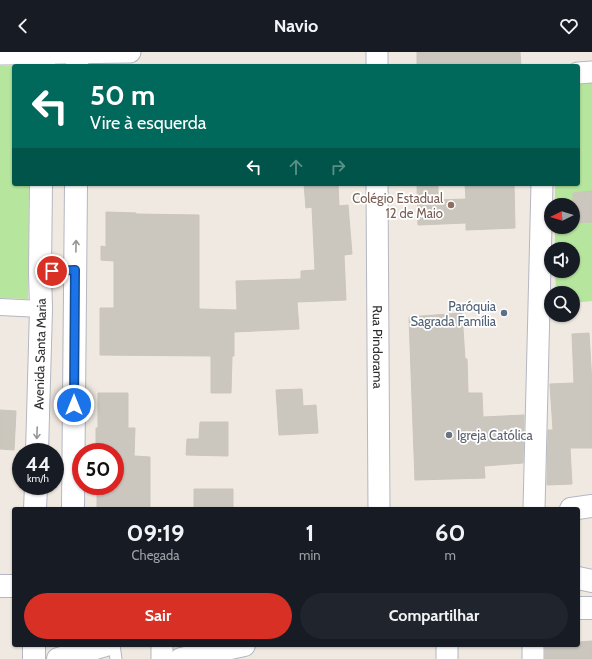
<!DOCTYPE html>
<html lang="pt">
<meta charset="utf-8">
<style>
body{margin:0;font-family:Cabin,sans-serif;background:#20242c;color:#f1f3f6;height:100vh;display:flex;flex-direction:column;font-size:15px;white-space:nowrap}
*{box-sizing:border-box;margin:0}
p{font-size:13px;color:#9ea1a6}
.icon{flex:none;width:22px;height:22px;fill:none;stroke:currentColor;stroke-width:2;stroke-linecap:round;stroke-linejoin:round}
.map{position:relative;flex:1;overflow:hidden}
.sheet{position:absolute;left:12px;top:455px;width:568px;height:140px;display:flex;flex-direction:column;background:#171b24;border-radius:4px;box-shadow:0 1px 3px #0004}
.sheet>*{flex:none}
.top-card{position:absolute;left:12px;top:12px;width:568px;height:122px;border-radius:4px;box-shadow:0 1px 3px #0004;background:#00695c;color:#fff;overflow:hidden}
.needle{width:26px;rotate:265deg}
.buttons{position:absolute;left:544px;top:146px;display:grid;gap:8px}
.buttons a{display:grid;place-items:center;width:36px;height:36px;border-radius:50%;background:#171b24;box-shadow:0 1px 3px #0004;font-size:20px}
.speed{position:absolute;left:12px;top:391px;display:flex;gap:8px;font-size:20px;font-weight:700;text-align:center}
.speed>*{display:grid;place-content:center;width:52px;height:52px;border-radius:50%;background:#171b24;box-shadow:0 1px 3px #0004;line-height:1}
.speed small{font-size:10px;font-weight:400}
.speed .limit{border:6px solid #d22;background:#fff;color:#111}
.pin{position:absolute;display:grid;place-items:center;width:34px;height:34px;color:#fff;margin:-17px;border:2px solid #fff;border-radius:50%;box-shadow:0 1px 4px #0007}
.me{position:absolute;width:44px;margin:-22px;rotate:0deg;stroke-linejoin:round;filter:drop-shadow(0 0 3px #0008)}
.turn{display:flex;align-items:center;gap:14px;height:84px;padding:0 12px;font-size:18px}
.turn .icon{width:52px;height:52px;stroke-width:2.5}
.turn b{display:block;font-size:28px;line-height:34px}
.lanes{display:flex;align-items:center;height:38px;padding:0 12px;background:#0003;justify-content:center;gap:20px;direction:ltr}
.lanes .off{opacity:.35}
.eta{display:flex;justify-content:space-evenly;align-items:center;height:68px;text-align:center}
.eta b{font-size:24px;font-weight:700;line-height:28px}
.cta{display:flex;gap:8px;margin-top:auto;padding:8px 12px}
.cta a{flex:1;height:46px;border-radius:24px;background:#d93025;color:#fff;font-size:16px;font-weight:700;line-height:46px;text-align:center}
.cta a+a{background:#20242c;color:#f1f3f6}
header{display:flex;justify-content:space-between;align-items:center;height:52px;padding:0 12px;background:#171b24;font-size:18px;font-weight:700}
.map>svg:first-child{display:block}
</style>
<header><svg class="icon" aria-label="back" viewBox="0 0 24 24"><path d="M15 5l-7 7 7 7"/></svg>Navio<svg class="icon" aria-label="heart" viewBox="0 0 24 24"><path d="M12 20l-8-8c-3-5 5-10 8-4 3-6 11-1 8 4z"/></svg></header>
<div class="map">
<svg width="592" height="607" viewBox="0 0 592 607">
<rect width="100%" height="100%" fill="#efe9e1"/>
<path fill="#b6e59e" d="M 0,14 L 14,14 L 14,132 L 29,132 L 28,247 L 0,246 Z
M 578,28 L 592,28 L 592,249 L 573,251 L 573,241 L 556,241 L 555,219 L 573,219 L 573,197 L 555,197 L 555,175 L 573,175 L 573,153 L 555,153 L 555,132 L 578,132 Z"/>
<path fill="#cbc7bf" stroke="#cbc5ba" d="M 417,0 L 520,0 L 521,14 L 417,14 Z
M 304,132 L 338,132 L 339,154 L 348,153 L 352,202 L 344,203 L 346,248 L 297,250 L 299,277 L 234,280 L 234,304 L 232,304 L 231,341 L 211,341 L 211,304 L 100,303 L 100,256 L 114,256 L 114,209 L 101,208 L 101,194 L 106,195 L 106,160 L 136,161 L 136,162 L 199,163 L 199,257 L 237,258 L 236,229 L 301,227 L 301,219 L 315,218 L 312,155 L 306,156 Z
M 417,132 L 438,132 L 438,148 L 466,147 L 465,132 L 514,132 L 515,176 L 466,178 L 466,171 L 418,173 Z
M 592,139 L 592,170 L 573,171 L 573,141 Z
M 462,261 L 465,307 L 467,307 L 468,341 L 482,341 L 483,365 L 524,363 L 523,411 L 484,414 L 485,426 L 415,428 L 409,265 Z
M 589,281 L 592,332 L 592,396 L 570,396 L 572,432 L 547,433 L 548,378 L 553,378 L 550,332 L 574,331 L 572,282 Z
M 302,337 L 303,354 L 316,353 L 318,381 L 279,383 L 276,338 Z
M 98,341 L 128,341 L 128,376 L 135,376 L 134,404 L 150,405 L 150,457 L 97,457 L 97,435 L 115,436 L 115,398 L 96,398 L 96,376 L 98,376 Z
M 0,358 L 16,359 L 14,398 L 0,397 Z
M 200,370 L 228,370 L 228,404 L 186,403 L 187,387 L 199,387 Z
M 194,437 L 233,437 L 233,457 L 194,457 Z
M 592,589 L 592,607 L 545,607 L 545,593 L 578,593 L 578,590 Z"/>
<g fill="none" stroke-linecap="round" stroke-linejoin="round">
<defs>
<path id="service" d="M 114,593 L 116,607"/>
<path id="pedestrian" d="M 0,255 L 41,257"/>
<g id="minor">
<path d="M 377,0 L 377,14"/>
<path d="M 0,2 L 130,0"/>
<path d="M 578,21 L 592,20"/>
<path id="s1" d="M 377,132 L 379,457"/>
<path d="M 534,457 L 542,132"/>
<path d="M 162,593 L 162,607"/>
<path d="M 447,593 L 447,607"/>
<path d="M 533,593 L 533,607"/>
</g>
<path id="tertiary" d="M 571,457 L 592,454
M 0,534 L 14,534"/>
<g id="secondary">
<path d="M 44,14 L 44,0"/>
<path d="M 77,14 L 78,0"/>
<path d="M 40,219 L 75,218"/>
<path id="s2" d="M 37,400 L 41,257 L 40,219 L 41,132"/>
<path d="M 35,457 L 36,434"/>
<path d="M 73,457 L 76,132"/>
<path d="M 578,526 L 592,529"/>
<path d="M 578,556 L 592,556"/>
<path d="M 34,593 L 34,607"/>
<path d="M 58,607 L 106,593"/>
<path d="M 181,607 L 244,593"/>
</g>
</defs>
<use href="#service" stroke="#b4b7c1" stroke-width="13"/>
<use href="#pedestrian" stroke="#b4b7c1" stroke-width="18"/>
<use href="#minor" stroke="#b4b7c1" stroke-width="23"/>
<use href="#tertiary" stroke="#b4b7c1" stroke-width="24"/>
<use href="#secondary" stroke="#b4b7c1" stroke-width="24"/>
<use href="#service" stroke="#fff" stroke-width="11"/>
<use href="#pedestrian" stroke="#fff" stroke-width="16"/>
<use href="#minor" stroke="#fff" stroke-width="21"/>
<use href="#tertiary" stroke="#fff" stroke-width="22"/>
<use href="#secondary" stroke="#fff" stroke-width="22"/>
</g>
<defs><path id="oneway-shaft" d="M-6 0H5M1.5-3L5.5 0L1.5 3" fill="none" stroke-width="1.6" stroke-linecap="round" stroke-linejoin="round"/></defs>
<g stroke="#969696">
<use href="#oneway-shaft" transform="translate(76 194) rotate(-89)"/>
<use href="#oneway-shaft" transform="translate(37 381) rotate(92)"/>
</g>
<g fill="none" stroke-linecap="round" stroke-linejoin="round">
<defs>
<path id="route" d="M 52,219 L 75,218 L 74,353"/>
</defs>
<use href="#route" stroke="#114b97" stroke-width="10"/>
<use href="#route" stroke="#1a73e8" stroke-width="7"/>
</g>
<circle fill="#8d6e63" stroke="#fff" stroke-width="1.5" cx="451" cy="153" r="4"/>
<circle fill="#5c6f8a" stroke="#fff" stroke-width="1.5" cx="504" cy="261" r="4"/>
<circle fill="#6b7280" stroke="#fff" stroke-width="1.5" cx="449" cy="383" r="4"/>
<g text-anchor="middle" stroke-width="3.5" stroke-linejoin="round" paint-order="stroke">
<g font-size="13" fill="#785e54" stroke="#fff" text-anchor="end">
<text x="443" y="151">Colégio Estadual<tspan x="443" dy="15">12 de Maio</tspan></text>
</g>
<g font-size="13" fill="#4e5e75" stroke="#fff" text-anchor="end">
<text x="496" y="259">Paróquia<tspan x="496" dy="15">Sagrada Família</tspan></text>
</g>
<g font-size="13" fill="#2e2e2e" stroke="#fff">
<text dy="5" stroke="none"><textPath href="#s1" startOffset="163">Rua Pindorama</textPath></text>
<text dy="5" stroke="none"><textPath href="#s2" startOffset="98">Avenida Santa Maria</textPath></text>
</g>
<g font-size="13" fill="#5b616d" stroke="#fff" text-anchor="start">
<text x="457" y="388">Igreja Católica</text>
</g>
</g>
</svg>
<div class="buttons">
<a><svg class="needle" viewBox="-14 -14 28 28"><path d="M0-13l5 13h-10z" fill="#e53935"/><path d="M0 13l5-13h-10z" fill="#9ea1a6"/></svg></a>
<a><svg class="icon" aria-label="sound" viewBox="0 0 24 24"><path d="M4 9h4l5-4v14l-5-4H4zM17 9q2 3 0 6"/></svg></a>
<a><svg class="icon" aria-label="search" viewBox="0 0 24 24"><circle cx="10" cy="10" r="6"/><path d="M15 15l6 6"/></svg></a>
</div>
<div class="speed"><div>44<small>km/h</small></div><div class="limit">50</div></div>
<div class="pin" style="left:52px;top:219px;background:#d93025"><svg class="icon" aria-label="arrive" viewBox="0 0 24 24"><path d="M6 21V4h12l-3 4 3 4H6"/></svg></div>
<svg class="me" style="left:74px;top:353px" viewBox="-20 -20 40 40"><circle r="17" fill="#1a73e8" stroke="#fff" stroke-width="3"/><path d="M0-11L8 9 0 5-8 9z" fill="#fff"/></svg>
<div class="top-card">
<div class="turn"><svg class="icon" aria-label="left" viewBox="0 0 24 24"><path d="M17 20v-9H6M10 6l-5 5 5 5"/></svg><div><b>50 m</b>Vire à esquerda</div></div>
<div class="lanes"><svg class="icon" aria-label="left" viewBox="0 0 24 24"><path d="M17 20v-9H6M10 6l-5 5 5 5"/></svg><svg class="icon off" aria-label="ahead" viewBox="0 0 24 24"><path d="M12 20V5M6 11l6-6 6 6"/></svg><svg class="icon off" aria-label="right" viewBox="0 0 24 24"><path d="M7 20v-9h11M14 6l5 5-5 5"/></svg></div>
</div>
<section class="sheet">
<div class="eta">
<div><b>09:19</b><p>Chegada</p></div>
<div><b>1</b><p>min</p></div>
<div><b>60</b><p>m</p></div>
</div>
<div class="cta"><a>Sair</a><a>Compartilhar</a></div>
</section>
</div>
